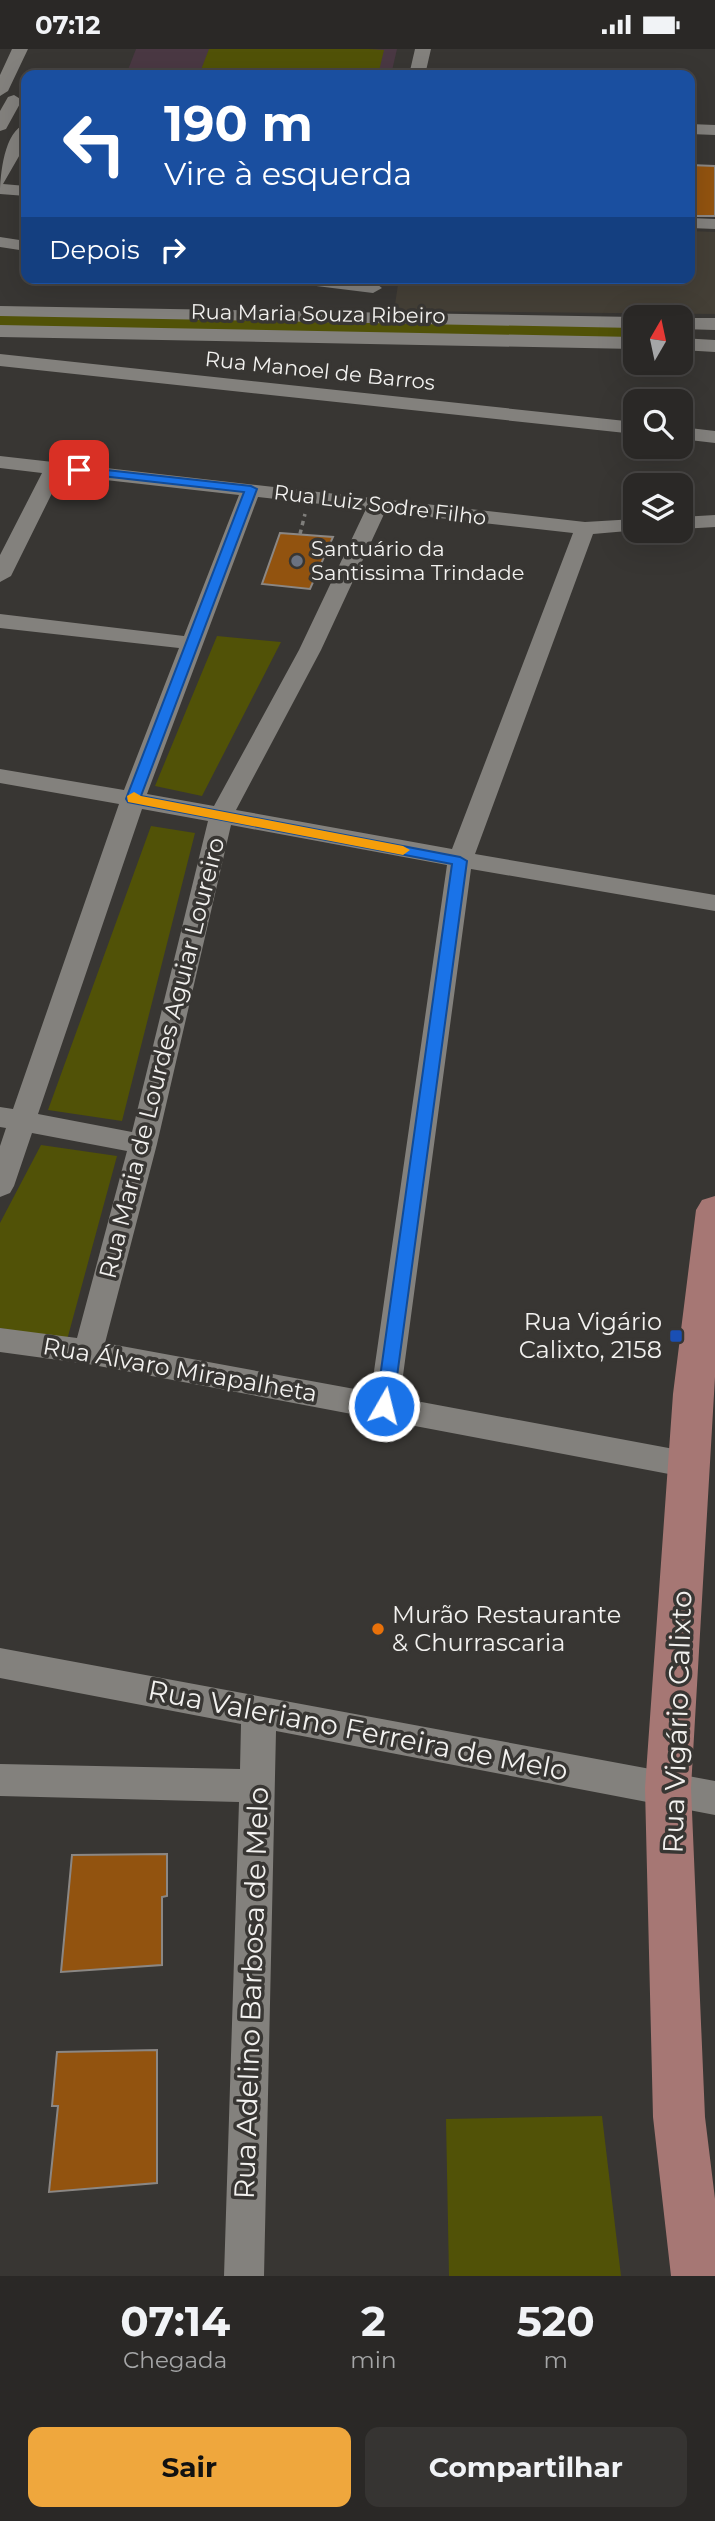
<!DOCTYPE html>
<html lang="pt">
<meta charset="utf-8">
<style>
body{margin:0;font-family:Montserrat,sans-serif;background:#363432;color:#f1f3f6;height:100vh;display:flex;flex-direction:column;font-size:26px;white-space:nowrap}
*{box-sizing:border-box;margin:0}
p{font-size:23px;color:#a5a6a7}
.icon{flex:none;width:38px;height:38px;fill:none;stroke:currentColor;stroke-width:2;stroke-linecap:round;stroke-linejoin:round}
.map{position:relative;height:2227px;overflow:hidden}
.side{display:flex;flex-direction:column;background:#2a2826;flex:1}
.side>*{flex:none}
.guide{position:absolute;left:21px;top:21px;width:674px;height:214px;border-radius:14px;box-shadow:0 7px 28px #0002,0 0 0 2px #464443;background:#1a4fa0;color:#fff;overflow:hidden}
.needle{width:46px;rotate:9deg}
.controls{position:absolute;left:623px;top:256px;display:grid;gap:14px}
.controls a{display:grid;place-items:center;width:70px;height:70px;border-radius:14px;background:#2a2826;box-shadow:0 7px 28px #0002,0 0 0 2px #464443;font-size:35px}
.pin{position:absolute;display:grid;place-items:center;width:60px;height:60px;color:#fff;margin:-30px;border-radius:14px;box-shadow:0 4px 10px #0006}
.me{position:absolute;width:77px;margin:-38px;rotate:8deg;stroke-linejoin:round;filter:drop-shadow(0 0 5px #0008)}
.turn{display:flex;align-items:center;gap:24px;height:147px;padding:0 28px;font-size:32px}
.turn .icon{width:91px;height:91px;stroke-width:2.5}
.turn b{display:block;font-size:49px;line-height:60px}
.then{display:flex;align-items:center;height:66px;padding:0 28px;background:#0003;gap:14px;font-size:26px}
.eta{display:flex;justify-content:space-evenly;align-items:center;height:119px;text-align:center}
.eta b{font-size:42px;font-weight:700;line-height:49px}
.cta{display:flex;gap:14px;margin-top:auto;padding:14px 28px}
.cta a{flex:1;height:80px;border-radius:14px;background:#efa73d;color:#111;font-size:28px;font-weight:700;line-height:80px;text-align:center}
.cta a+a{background:#363432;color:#f1f3f6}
.status{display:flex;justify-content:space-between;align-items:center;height:49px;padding:0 35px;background:#2a2826;direction:ltr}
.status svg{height:19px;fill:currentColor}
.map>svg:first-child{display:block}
</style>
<div class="status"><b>07:12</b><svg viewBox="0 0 49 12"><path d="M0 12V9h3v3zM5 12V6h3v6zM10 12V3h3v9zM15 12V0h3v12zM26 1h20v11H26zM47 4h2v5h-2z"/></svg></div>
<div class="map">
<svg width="715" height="2227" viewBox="0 0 715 2227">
<rect width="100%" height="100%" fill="#383633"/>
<path fill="#443f36" d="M 690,182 L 715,183 L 715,265 L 394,262 L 399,229 L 548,229 L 590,234 L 592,229 L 690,229 Z"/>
<path fill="#4a3843" d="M 136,0 L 397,0 L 391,26 L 126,26 Z"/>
<path fill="#515207" d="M 209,0 L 369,0 L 384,1 L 378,26 L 199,26 Z
M 0,266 L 635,278 L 635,291 L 0,279 Z
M 217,587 L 281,593 L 202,747 L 155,737 Z
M 151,777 L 195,784 L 122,1072 L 48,1061 Z
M 41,1096 L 117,1107 L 67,1291 L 0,1279 L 0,1174 Z
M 602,2067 L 621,2227 L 449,2227 L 446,2070 Z"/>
<path fill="#92530f" stroke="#8b8784" stroke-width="2" d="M 690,116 L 715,117 L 715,167 L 690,167 Z
M 280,484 L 333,488 L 310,540 L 262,535 Z
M 167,1805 L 167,1847 L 162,1848 L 162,1916 L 61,1923 L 72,1806 Z
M 157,2001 L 157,2134 L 49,2143 L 58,2057 L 52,2057 L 57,2003 Z"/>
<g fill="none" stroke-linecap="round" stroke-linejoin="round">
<path stroke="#7f7e7b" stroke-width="3.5" stroke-dasharray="4.5 4.5" stroke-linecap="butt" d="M 300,485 L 305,465"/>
<path fill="#83817d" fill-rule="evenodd" d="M 12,0 L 28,0 L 8,42 L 0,47 L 0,26 Z
M 415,0 L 431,0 L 425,26 L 409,26 Z
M 14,46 L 22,51 L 6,80 L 0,82 L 0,62 L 8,48 Z
M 26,75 L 26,95 L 3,135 L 26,137 L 26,147 L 0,145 C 0,127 4,81 26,75 Z
M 690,75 L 715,76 L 715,86 L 690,85 Z
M 690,169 L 715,170 L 715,180 L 690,179 Z
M 0,188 L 26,192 L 26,202 L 0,198 Z
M 283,229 C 304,229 369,225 382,239 L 373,244 L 292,234 Z
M 0,257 L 635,268 L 635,279 L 0,267 Z
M 681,269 L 715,269 L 715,281 L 681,280 Z
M 0,276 L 635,288 L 635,300 L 0,288 Z
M 681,289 L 715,291 L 715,303 L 681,301 Z
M 0,305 L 635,373 L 635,385 L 0,317 Z
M 681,378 L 715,382 L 715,394 L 681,390 Z
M 0,407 L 585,473 L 635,470 L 635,481 L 639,481 L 593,485 L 475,805 L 715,846 L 715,862 L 471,820 L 400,1349 L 690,1403 L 701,1407 L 706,1416 L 701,1425 L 690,1429 L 88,1315 L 0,1303 L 0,1279 L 77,1289 L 127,1102 L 32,1084 L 14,1137 L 10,1144 L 0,1148 L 0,1097 L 6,1079 L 0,1078 L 0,1058 L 13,1060 L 119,755 L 0,734 L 0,720 L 124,741 L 179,599 L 0,579 L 0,565 L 184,587 L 239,446 L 61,426 L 11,527 L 0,533 L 0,506 L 42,424 L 0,419 ZM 258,448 L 366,460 L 299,601 L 214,757 L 147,745 ZM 385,463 L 573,484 L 452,800 L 236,761 L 321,601 ZM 142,760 L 208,772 L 132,1083 L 38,1065 ZM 231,776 L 447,816 L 371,1343 L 105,1294 L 157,1095 Z
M 715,466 L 715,478 L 681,480 L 681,468 Z
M 0,1599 L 715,1732 L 715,1766 L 276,1682 L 264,2227 L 224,2227 L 239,1753 L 0,1747 L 0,1715 L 240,1720 L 241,1675 L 0,1629 Z"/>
<path fill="#a67774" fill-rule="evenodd" d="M 715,1147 L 715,1328 L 691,1739 L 705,2068 L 715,2150 L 715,2227 L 671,2227 L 653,2068 L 645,1739 L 673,1345 L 696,1161 L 702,1151 Z"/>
</g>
<path fill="#1a73e8" stroke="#114b97" stroke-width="2" d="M 79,418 L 251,437 L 257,440 L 141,747 L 460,808 L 467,812 L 393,1357 L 384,1364 L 376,1357 L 452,815 L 128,753 L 126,750 L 244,443 L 75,424 L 73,421 Z"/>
<path fill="#f59e0b" d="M 134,743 L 141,747 L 403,797 L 410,801 L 403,806 L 128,753 L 127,747 Z"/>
<circle fill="#6b7280" stroke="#383633" stroke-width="2.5" cx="297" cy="512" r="7"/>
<rect fill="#1a4fb4" stroke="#383633" stroke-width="2.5" x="669" y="1280" width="14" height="14" rx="3.5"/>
<circle fill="#e8710a" stroke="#383633" stroke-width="2.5" cx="378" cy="1580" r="7"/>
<g text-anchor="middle" stroke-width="7" stroke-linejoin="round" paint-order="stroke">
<g font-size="21" fill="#f2f1ef" stroke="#383633">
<text transform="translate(318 265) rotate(1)" y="7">Rua Maria Souza Ribeiro</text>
<text transform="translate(320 322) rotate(6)" y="7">Rua Manoel de Barros</text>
<text transform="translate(380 456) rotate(7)" y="7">Rua Luiz Sodre Filho</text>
</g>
<g font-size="21" fill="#f2f1ef" stroke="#383633" text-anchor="start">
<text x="311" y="507">Santuário da<tspan x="311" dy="24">Santissima Trindade</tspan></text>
</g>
<g font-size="24" fill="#f2f1ef" stroke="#383633">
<text transform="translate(162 1009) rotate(-76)" y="8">Rua Maria de Lourdes Aguiar Loureiro</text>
<text transform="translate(180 1321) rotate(10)" y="8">Rua Álvaro Mirapalheta</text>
</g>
<g font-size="24" fill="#f2f1ef" stroke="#383633" text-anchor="end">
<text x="662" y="1281">Rua Vigário<tspan x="662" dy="28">Calixto, 2158</tspan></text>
<text x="392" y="1574" text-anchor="start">Murão Restaurante<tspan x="392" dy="28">&amp; Churrascaria</tspan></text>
</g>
<g font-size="28" fill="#f2f1ef" stroke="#383633">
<text transform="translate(677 1673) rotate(-88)" y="10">Rua Vigário Calixto</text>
<text transform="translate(358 1681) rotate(11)" y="10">Rua Valeriano Ferreira de Melo</text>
<text transform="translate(251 1944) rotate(-88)" y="10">Rua Adelino Barbosa de Melo</text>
</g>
</g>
</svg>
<div class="controls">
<a><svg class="needle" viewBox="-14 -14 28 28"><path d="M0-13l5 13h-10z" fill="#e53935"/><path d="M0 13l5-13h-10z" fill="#a5a6a7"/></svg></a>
<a><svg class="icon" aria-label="search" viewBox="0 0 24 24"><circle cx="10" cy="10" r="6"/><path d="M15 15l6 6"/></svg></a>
<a><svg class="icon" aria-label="layers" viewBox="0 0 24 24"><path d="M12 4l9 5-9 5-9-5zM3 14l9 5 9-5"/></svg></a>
</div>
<div class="pin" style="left:79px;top:421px;background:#d93025"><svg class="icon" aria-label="arrive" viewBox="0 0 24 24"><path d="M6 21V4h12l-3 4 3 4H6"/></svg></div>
<svg class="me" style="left:384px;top:1357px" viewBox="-20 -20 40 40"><circle r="17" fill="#1a73e8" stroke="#fff" stroke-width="3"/><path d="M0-11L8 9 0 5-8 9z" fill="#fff"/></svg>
<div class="guide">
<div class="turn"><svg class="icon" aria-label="left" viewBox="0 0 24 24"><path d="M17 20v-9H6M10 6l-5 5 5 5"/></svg><div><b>190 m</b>Vire à esquerda</div></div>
<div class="then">Depois<svg class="icon" aria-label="right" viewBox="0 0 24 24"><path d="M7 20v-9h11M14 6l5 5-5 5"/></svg></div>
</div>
</div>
<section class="side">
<div class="eta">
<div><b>07:14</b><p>Chegada</p></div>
<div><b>2</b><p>min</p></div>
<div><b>520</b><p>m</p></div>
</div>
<div class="cta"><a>Sair</a><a>Compartilhar</a></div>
</section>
